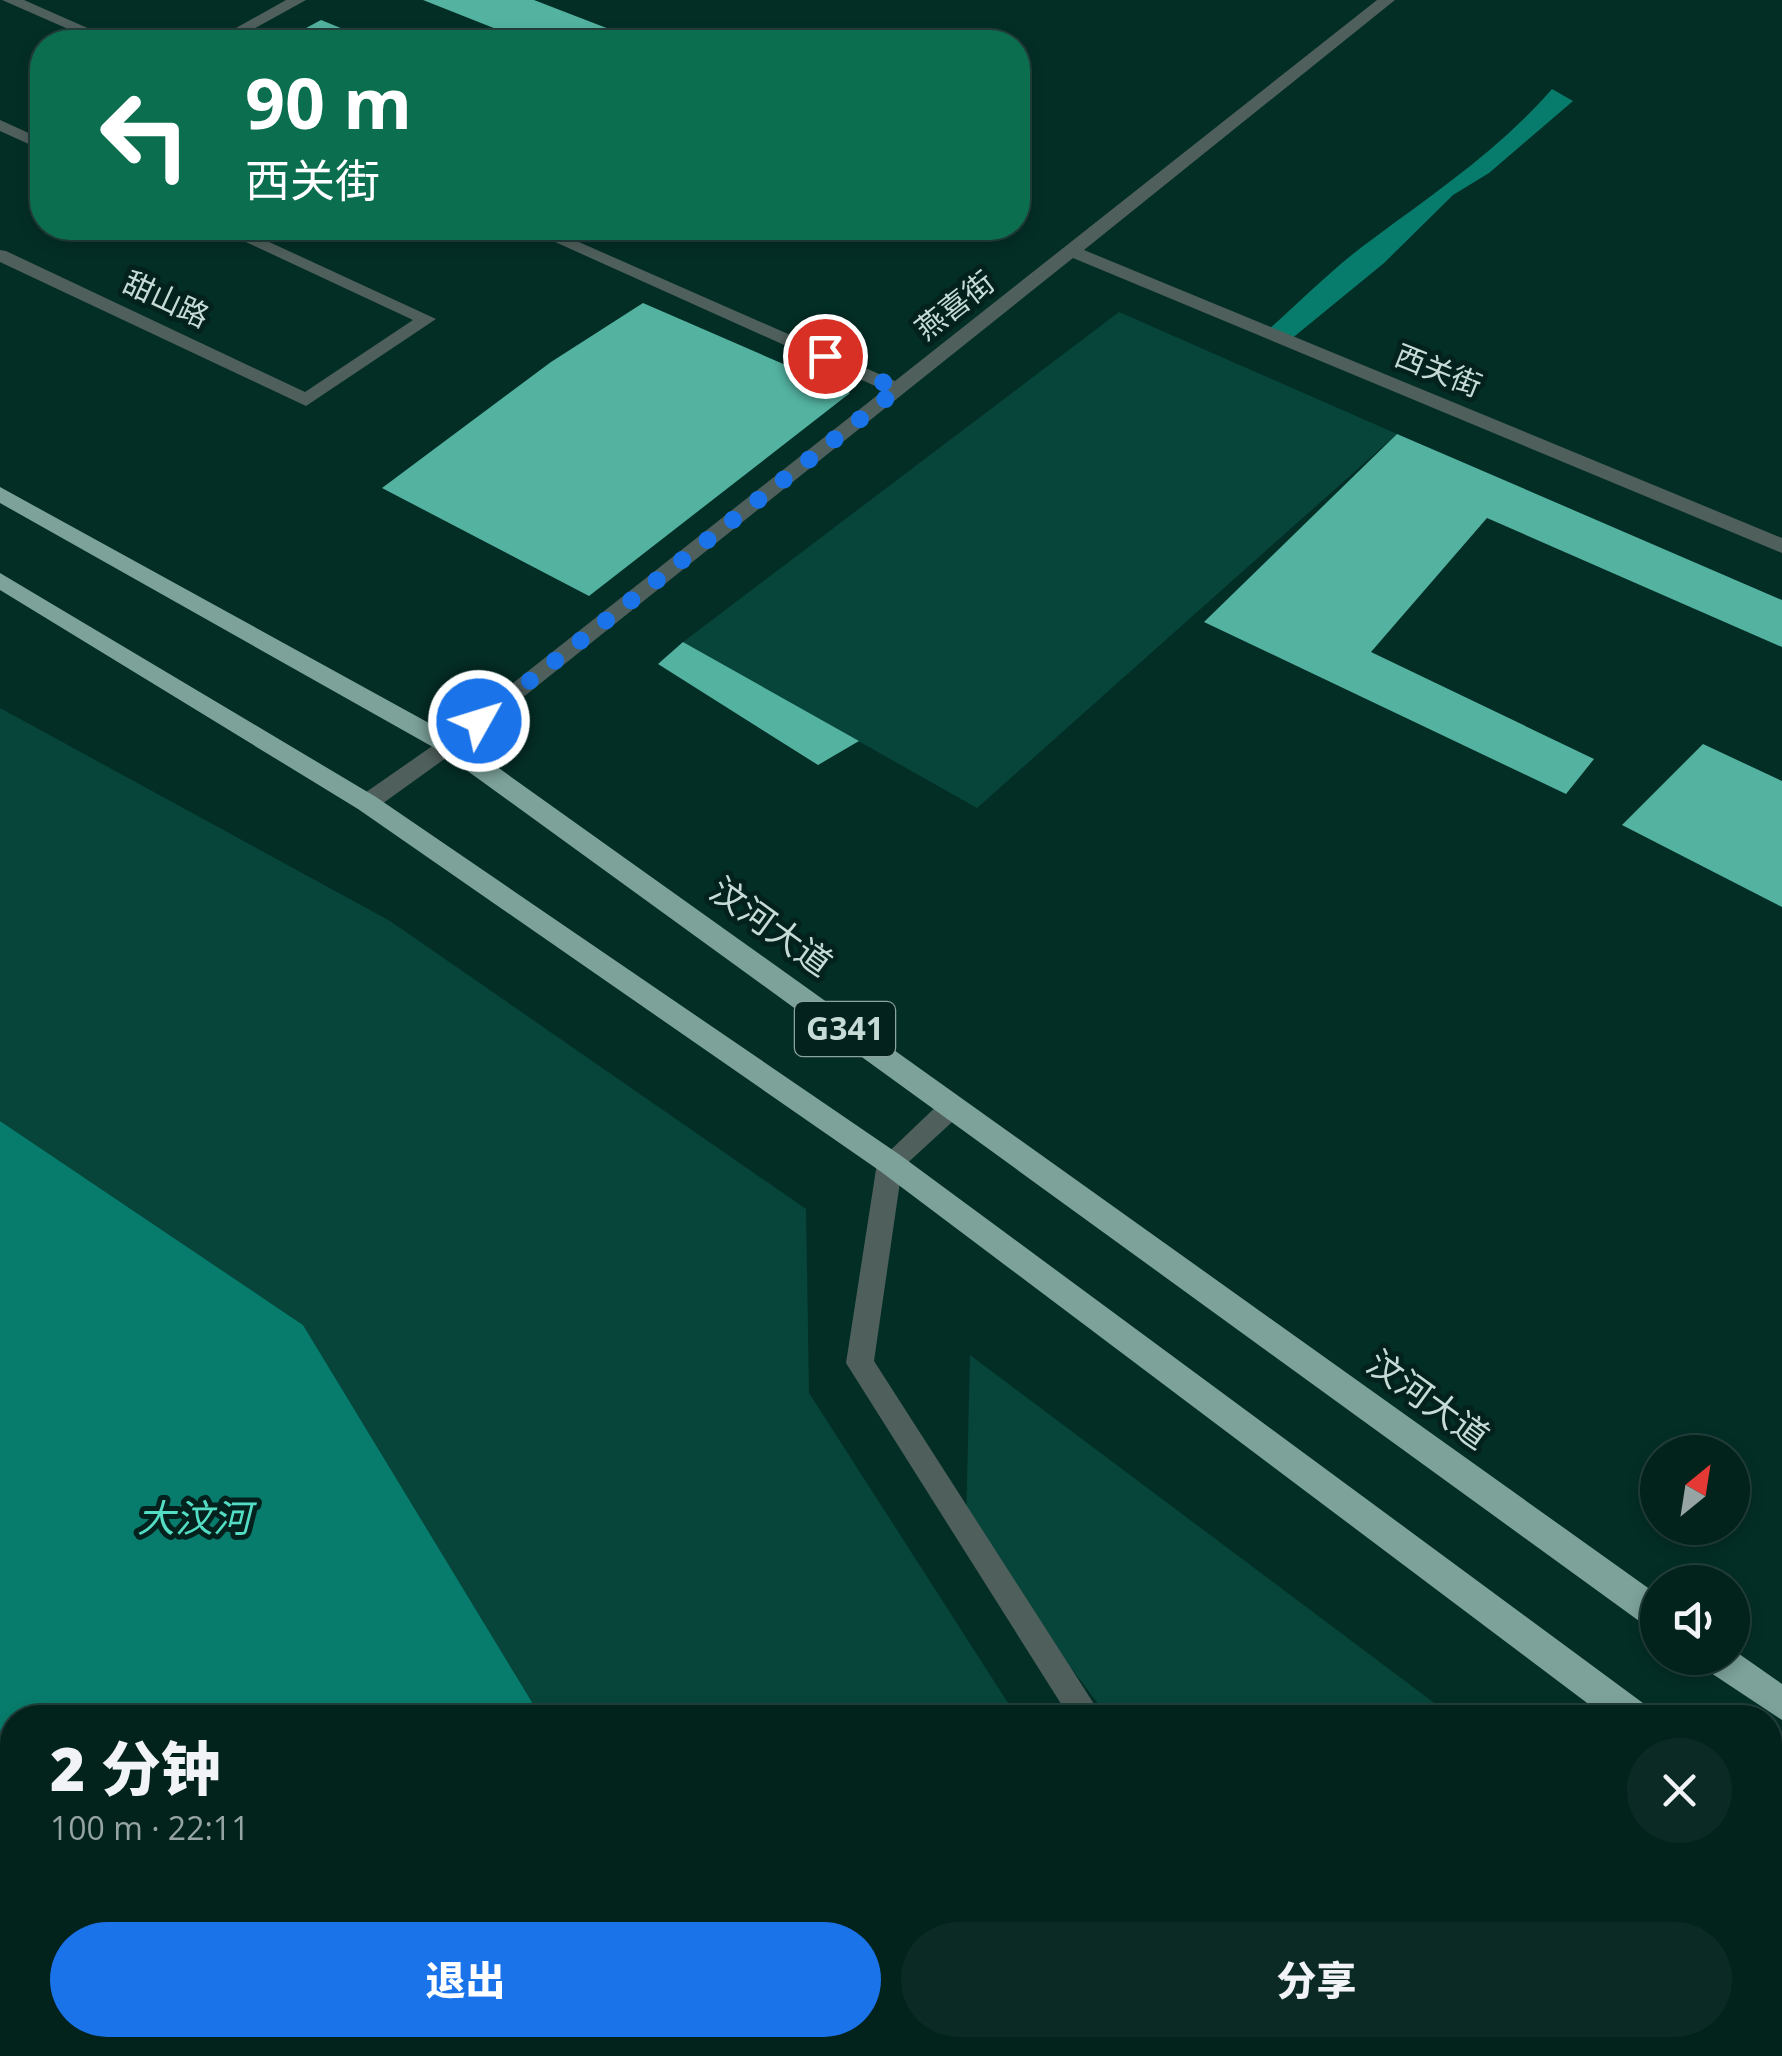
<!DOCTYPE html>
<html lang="zh">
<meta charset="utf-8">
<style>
body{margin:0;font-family:"Open Sans","Noto Sans SC",sans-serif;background:#0c2a25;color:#f1f3f6;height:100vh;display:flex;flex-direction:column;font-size:38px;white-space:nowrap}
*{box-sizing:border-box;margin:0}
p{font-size:32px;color:#96a4a3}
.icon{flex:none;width:55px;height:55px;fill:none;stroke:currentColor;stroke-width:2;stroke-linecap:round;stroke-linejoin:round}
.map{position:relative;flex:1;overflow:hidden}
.details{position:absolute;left:0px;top:1705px;width:1782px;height:352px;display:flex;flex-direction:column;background:#02221c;border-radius:40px 40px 0 0;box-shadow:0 5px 15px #0003,0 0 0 2px #233f3b}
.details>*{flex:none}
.hud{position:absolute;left:30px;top:30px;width:1000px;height:210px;border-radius:40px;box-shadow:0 5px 15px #0003,0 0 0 2px #233f3b;background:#0b6e4f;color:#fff;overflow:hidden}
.needle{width:65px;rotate:30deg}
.controls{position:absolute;left:1640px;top:1435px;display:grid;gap:20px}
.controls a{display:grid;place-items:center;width:110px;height:110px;border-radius:50%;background:#02221c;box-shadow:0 5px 15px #0003,0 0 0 2px #233f3b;font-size:50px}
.pin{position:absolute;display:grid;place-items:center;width:85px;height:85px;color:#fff;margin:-42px;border:5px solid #fff;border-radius:50%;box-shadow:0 2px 10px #0007}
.me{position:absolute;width:110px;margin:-55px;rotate:51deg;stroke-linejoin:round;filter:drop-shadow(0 0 8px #0008)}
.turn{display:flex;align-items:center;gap:35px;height:210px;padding:0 50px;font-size:45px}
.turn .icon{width:130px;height:130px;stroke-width:2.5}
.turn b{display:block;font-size:70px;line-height:85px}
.round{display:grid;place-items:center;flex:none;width:105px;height:105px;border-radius:52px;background:#0c2a25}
.head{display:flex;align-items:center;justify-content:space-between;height:170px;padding:0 50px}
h1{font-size:60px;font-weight:800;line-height:75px}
.button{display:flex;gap:20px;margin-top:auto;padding:20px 50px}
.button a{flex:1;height:115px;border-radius:60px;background:#1a73e8;color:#fff;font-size:40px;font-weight:800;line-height:115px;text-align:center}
.button a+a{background:#0c2a25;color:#f1f3f6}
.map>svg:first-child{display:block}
</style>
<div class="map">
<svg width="1782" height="2056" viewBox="0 0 1782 2056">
<rect width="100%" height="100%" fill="#032e26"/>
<path fill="#07453b" d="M 1119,312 L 1397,434 L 977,808 L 683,642 Z
M 0,708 L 390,921 L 806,1209 L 809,1393 L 1017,1717 L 541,1717 L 303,1325 L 0,1121 Z
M 970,1355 L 1453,1717 L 1108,1717 L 966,1528 Z
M 1770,1955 L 1782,1964 L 1782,2056 L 1360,2056 L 1351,2045 L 1770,2045 Z
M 739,2045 L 1227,2045 L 1234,2056 L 746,2056 Z"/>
<path fill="#087c6c" d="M 1552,89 L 1573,101 L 1489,173 L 1453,195 L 1384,263 L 1290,340 L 1268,330 C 1303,299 1336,265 1374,238 C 1437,191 1500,149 1552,89 Z
M 0,1121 L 303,1325 L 541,1717 L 12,1718 L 12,2045 L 739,2045 L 746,2056 L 0,2056 Z"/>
<path fill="#53b2a0" d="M 423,0 L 534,0 L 635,39 L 629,42 L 529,42 Z
M 321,20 L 375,42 L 280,42 Z
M 643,303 L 850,393 L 589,596 L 382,488 L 551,362 Z
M 1397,434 L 1782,600 L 1782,647 L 1487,518 L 1371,652 L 1594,759 L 1566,794 L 1204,622 Z
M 683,642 L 859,741 L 818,765 L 658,664 Z
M 1703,744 L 1782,781 L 1782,907 L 1622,825 Z"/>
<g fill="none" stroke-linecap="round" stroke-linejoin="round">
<path fill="#4f5f5b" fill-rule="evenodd" d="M 0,120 L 42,139 L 42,150 L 0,131 Z
M 216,228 L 239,228 L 436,319 L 306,406 L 0,262 L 0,250 L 6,251 L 305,392 L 413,320 Z"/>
<path fill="#4f5f5b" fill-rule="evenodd" d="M 2,0 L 24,0 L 119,42 L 98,42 Z
M 286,0 L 306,0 L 230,42 L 211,42 Z
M 1377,0 L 1395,0 L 1084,250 L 1782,538 L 1782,553 L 1073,258 L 457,750 L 375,809 L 359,809 L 356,803 L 359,797 L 441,740 L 884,390 L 524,228 L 547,228 L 895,381 Z
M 953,1096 L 962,1099 L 966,1106 L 962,1113 L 902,1168 L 874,1361 L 1103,1718 L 1070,1718 L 846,1363 L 877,1163 L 944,1099 Z
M 1282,2045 L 1319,2045 L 1323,2056 L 1286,2056 Z"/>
<path fill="#7ca29a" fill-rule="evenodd" d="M 0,487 L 458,739 L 1658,1595 L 1658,1630 L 1646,1626 L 440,751 L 0,503 Z
M 0,573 L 376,797 L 900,1155 L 1647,1706 L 1652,1718 L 1607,1718 L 880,1171 L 358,809 L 0,590 Z
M 1732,1649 L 1782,1684 L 1782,1720 L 1705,1669 L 1700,1658 L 1732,1658 Z
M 1770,1801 L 1782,1806 L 1782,1844 L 1770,1840 Z"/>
</g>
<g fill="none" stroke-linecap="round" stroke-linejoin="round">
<path stroke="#1a73e8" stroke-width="18" stroke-dasharray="0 32.4" d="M 479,721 L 898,389 L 825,356"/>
</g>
<g text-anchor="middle" stroke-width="10" stroke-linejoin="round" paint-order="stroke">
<g font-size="30" fill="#c6dbd6" stroke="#04221d">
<text transform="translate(166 300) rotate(25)" y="10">甜山路</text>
<text transform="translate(955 306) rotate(-38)" y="10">燕喜街</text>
<text transform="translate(1438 371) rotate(22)" y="10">西关街</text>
</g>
<rect fill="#04221d" stroke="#8ca49e" stroke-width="2.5" x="795" y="1002" width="100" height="54" rx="8"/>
<g font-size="32" font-weight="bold" fill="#c6dbd6">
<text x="845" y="1040">G341</text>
</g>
<g font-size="35" fill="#c6dbd6" stroke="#04221d">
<text transform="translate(771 927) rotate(36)" y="12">汶河大道</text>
<text transform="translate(1428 1400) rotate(36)" y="12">汶河大道</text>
</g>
<g font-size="38" font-style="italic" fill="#53ddc4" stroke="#04221d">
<text x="194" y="1532">大汶河</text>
</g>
</g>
</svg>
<div class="controls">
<a><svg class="needle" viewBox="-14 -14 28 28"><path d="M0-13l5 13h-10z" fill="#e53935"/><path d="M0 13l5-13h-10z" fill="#96a4a3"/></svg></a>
<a><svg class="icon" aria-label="sound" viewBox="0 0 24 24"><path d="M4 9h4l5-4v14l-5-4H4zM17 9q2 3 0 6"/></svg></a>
</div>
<div class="pin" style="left:825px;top:356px;background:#d93025"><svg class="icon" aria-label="arrive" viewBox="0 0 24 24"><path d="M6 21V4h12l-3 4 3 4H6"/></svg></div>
<svg class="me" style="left:479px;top:721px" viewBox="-20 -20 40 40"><circle r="17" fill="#1a73e8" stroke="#fff" stroke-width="3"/><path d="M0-11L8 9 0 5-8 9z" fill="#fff"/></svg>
<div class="hud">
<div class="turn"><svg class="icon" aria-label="left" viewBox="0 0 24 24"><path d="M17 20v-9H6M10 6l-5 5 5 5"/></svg><div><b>90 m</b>西关街</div></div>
</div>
<section class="details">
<div class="head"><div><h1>2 分钟</h1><p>100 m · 22:11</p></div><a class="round"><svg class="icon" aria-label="close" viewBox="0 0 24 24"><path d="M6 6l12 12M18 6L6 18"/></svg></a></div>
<div class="button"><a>退出</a><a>分享</a></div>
</section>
</div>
